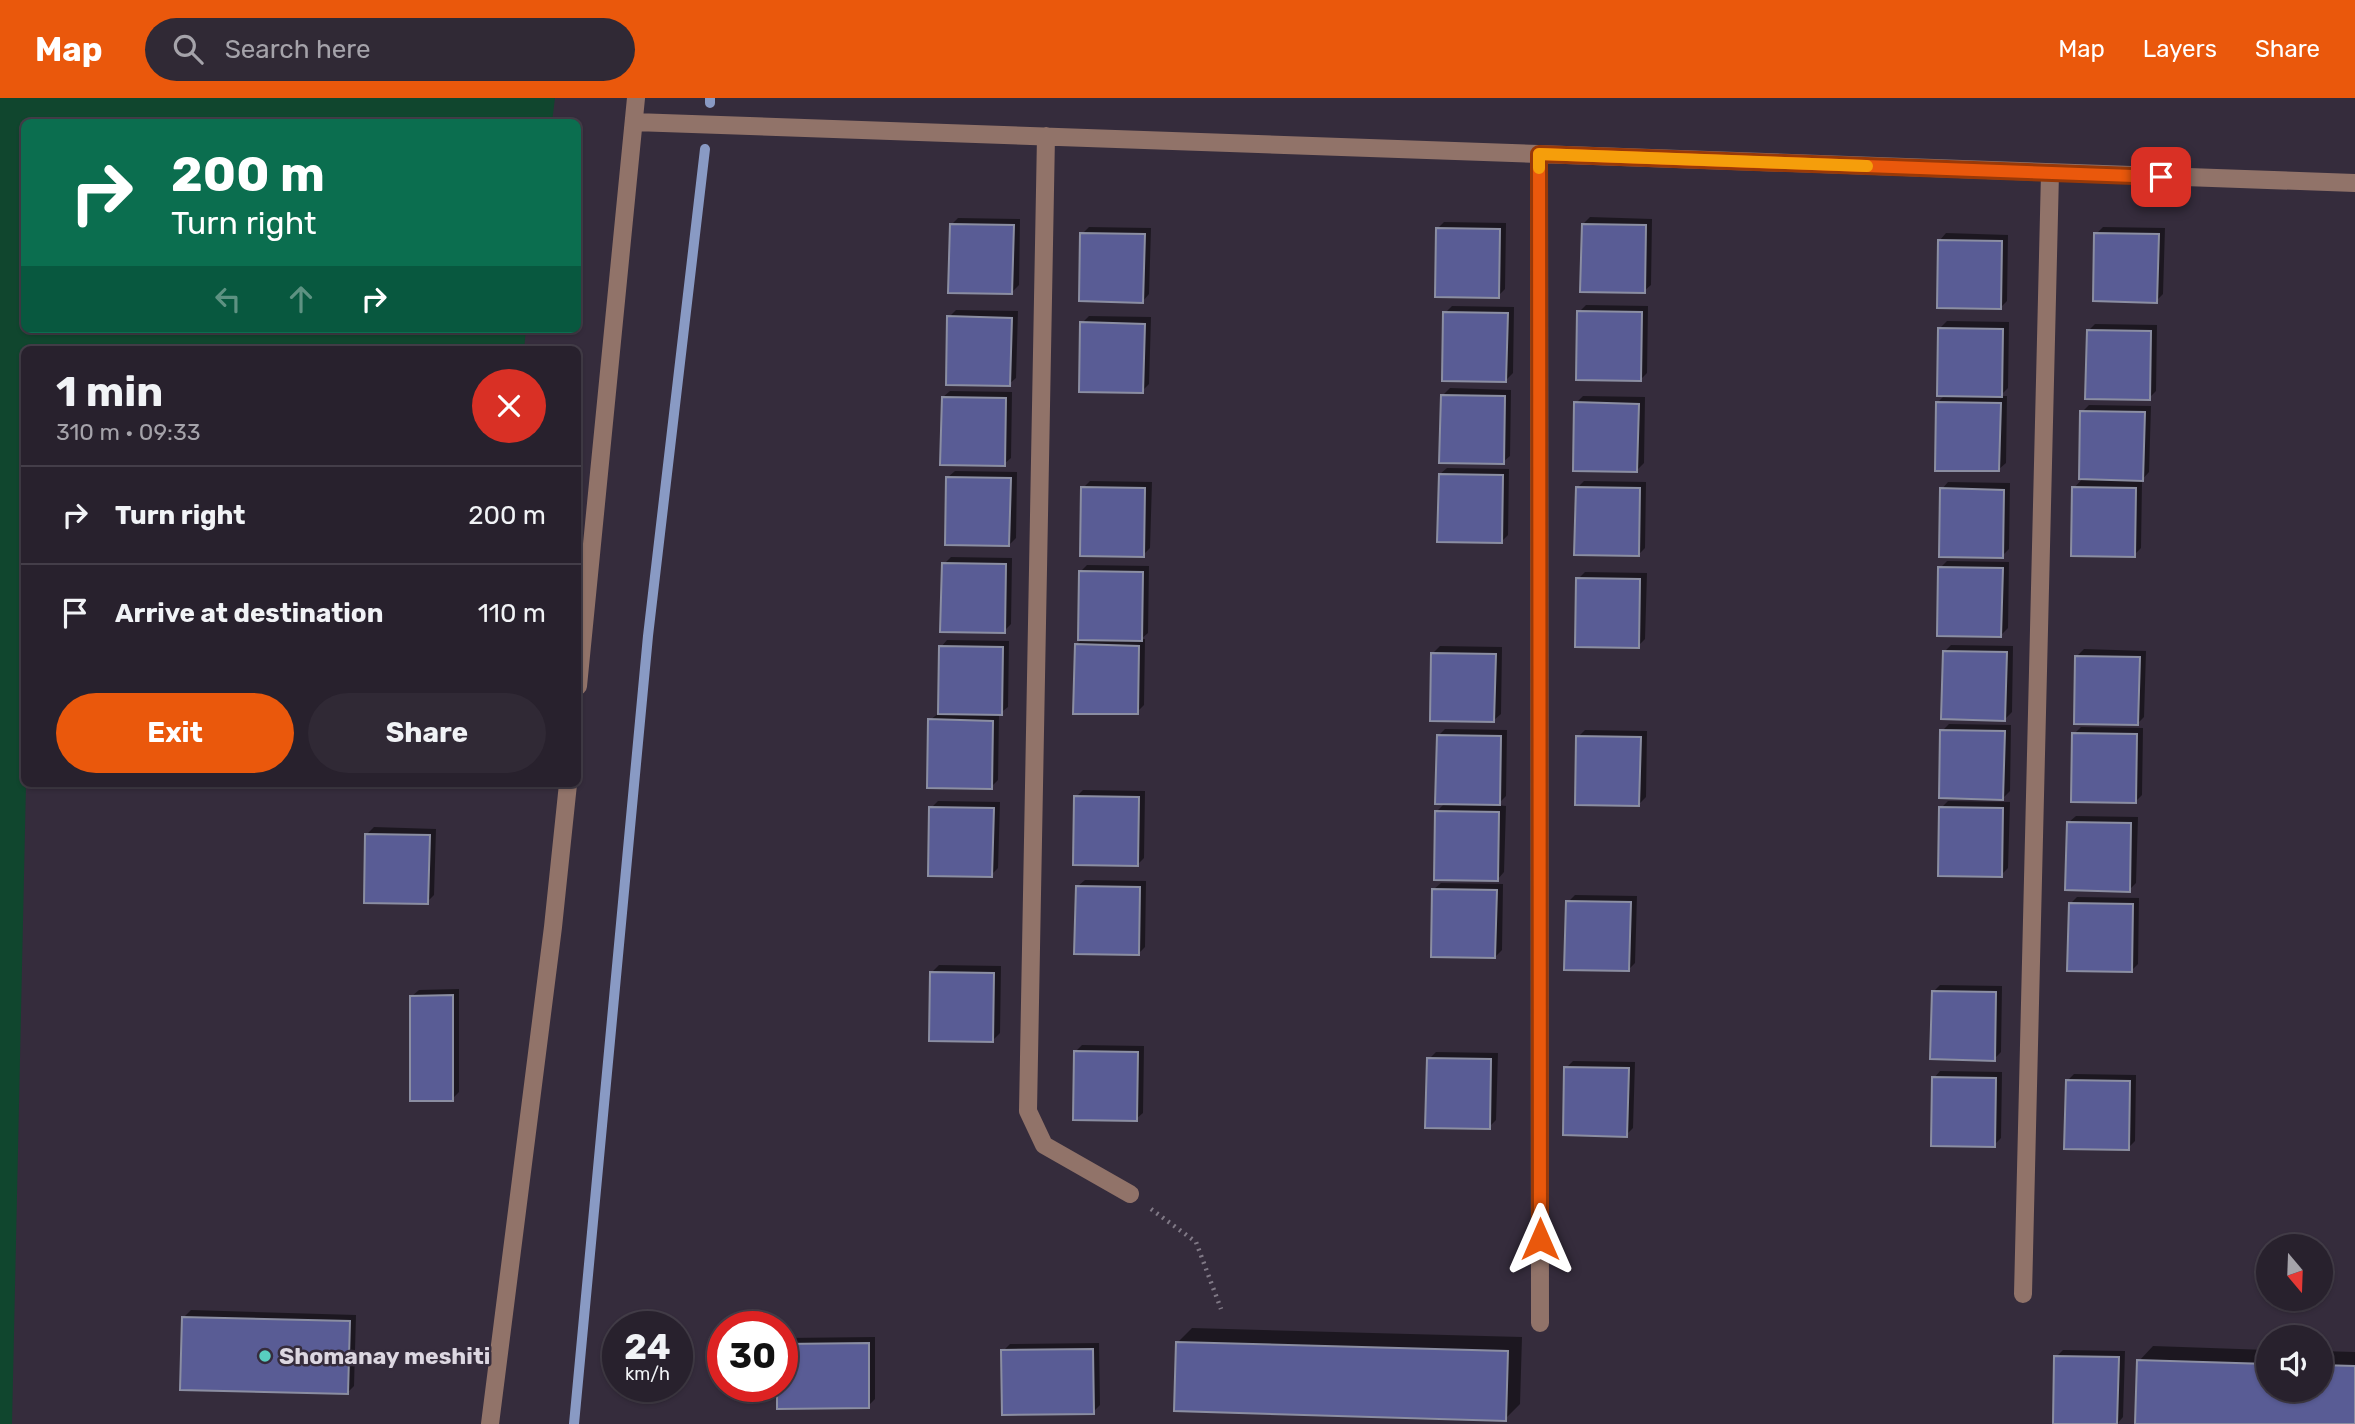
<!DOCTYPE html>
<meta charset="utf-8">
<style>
body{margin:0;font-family:Rubik,sans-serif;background:#302935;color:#f1f3f6;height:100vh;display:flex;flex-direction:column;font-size:26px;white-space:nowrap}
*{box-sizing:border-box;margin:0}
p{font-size:23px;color:#a5a3aa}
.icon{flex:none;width:38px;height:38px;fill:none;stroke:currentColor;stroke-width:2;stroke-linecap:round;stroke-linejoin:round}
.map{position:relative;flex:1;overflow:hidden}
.panel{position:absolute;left:21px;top:248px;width:560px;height:441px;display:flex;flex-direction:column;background:#28212d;border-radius:10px;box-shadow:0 2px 5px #0004,0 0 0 2px #443e49}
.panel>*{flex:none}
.guide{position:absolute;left:21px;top:21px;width:560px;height:214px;border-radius:10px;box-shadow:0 2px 5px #0004,0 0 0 2px #443e49;background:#0b6e4f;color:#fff;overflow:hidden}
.needle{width:46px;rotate:161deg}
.buttons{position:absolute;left:2256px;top:1136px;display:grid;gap:14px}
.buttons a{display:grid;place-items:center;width:77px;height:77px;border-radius:50%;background:#28212d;box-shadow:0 2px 5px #0004,0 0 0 2px #443e49;font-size:35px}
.speed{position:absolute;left:602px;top:1213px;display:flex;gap:14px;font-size:35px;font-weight:700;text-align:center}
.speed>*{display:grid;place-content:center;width:91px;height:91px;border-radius:50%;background:#28212d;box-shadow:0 2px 5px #0004,0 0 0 2px #443e49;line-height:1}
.speed small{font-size:18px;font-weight:400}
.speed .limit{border:10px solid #d22;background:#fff;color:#111}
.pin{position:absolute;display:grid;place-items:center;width:60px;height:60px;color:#fff;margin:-30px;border-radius:14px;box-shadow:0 4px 10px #0006}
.me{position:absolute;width:77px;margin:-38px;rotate:0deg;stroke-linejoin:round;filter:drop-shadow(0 0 5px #0008)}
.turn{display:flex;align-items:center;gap:24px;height:147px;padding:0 35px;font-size:32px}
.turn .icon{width:91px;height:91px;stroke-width:2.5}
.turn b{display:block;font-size:49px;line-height:60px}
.lanes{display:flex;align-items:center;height:66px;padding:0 35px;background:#0003;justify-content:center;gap:35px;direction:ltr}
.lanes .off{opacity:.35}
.round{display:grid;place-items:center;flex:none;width:74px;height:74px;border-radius:37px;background:#302935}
.head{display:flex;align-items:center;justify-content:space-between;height:119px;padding:0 35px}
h1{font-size:42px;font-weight:700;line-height:52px}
.button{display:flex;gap:14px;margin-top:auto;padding:14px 35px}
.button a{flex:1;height:80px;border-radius:42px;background:#ea580c;color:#fff;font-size:28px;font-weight:700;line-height:80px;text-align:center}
.button a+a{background:#302935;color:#f1f3f6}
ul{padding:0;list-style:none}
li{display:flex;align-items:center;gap:21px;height:98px;padding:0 35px;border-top:2px solid #443e49}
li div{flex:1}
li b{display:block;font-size:26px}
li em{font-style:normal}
header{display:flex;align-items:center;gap:42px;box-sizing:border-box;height:98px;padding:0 35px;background:#ea580c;color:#fff}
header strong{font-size:33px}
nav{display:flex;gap:38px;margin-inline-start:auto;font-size:24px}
.search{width:490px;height:63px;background:#302935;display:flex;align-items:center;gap:18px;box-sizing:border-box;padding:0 24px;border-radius:38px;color:#a5a3aa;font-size:26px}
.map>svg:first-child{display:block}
</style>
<header>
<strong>Map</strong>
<div class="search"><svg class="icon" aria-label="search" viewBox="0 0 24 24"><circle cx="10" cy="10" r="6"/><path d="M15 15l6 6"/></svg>Search here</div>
<nav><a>Map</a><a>Layers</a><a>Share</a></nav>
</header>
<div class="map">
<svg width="2355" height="1326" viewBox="0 0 2355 1326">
<rect width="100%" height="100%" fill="#352c3c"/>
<path fill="#10462e" d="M 0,0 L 555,0 L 552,24 L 24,24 L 24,231 L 526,231 L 524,252 L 24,252 L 26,686 L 12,1326 L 0,1326 Z"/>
<path fill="#0007" d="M 1590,119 L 1652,121 L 1651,187 L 1644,193 L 1583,126 Z
M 958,120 L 1020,121 L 1019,187 L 1012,194 L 951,127 Z
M 1444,124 L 1506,125 L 1505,191 L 1498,198 L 1437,131 Z
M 1089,129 L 1151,130 L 1149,196 L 1143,203 L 1082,136 Z
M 2103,129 L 2165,130 L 2163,196 L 2156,203 L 2096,136 Z
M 1946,135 L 2008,137 L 2007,203 L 2000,210 L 1940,142 Z
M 1586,207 L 1648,208 L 1647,275 L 1640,282 L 1579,214 Z
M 1452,208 L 1514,209 L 1513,275 L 1506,282 L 1445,215 Z
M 956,212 L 1018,213 L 1016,280 L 1009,286 L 949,219 Z
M 1089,218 L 1151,219 L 1149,286 L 1142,293 L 1082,225 Z
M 1947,223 L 2009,224 L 2008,290 L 2000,298 L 2007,298 L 2006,365 L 1999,371 L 1938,304 L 1946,296 L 1940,230 Z
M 2095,226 L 2157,227 L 2156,293 L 2149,300 L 2088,233 Z
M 1450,290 L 1511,292 L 1510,358 L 1503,364 L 1443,297 Z
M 950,293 L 1012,294 L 1011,360 L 1004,366 L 943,299 Z
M 1583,298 L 1645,299 L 1644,365 L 1637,372 L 1576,305 Z
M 2089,307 L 2151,308 L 2149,374 L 2140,384 L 2142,384 L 2141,450 L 2134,457 L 2074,390 L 2083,380 L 2082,314 Z
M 1447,370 L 1509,371 L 1508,437 L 1501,444 L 1440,376 Z
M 955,373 L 1017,374 L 1016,440 L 1009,447 L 948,379 Z
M 1090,383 L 1152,384 L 1150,450 L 1143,457 L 1083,390 Z
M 1584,383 L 1646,384 L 1645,450 L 1638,457 L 1577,390 Z
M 1948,384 L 2010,385 L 2009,451 L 2002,458 L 1942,391 Z
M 951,459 L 1012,460 L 1011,526 L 1004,533 L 944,466 Z
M 1947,463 L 2009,464 L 2008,530 L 2001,537 L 1940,470 Z
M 1087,467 L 1149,468 L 1148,535 L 1141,541 L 1145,541 L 1144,607 L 1137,614 L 1076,547 L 1083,540 L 1080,474 Z
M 1585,474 L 1647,475 L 1645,541 L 1638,548 L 1578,481 Z
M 947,542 L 1009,543 L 1008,609 L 999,616 L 998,682 L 991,689 L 930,622 L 939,615 L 941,549 Z
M 1951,547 L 2013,548 L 2012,614 L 2005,621 L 1944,554 Z
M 1440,548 L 1502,549 L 1501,616 L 1494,622 L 1433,555 Z
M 2084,551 L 2146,553 L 2144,619 L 2137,626 L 2077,558 Z
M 1949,626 L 2011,627 L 2010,693 L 2003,700 L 1942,633 Z
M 2081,629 L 2143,630 L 2142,697 L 2135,704 L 2074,636 Z
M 1445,631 L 1507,632 L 1506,698 L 1497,707 L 1506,708 L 1504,774 L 1498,781 L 1437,713 L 1446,704 L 1438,638 Z
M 1585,632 L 1647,633 L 1646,699 L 1639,706 L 1578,639 Z
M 1083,692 L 1145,693 L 1144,760 L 1137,767 L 1076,699 Z
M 938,703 L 1000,704 L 998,770 L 991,777 L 931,710 Z
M 1948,703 L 2010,704 L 2008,770 L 2001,777 L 1941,710 Z
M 2076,718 L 2138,719 L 2136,785 L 2129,792 L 2069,724 Z
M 374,729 L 436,731 L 434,797 L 427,804 L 367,736 Z
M 1085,782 L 1146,783 L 1145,849 L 1138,856 L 1078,788 Z
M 1441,785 L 1503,786 L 1502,852 L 1495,859 L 1434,791 Z
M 1575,797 L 1637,798 L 1635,865 L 1628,872 L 1568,804 Z
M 2077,799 L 2139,800 L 2138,866 L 2131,873 L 2070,806 Z
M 939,867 L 1001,868 L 1000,935 L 993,942 L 932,874 Z
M 1940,887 L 2002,888 L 2001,954 L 1994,961 L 1934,893 Z
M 459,891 L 459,994 L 452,1001 L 412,898 L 419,892 Z
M 1082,947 L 1144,948 L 1143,1015 L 1136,1021 L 1075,954 Z
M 1436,954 L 1498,955 L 1496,1022 L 1489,1029 L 1429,961 Z
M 1573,963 L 1635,964 L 1633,1030 L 1626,1037 L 1566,970 Z
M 1940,973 L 2002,974 L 2001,1040 L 1994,1047 L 1934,980 Z
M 2074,976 L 2136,977 L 2135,1043 L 2128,1050 L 2067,983 Z
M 191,1212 L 356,1217 L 354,1288 L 347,1295 L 184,1219 Z
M 1192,1230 L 1522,1239 L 1520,1306 L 1505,1321 L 1178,1244 Z
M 875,1239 L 875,1301 L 868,1308 L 779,1288 L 782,1288 L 782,1243 L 785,1240 Z
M 1099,1245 L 1100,1307 L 1093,1314 L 1003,1253 L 1010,1246 Z
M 2153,1248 L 2268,1252 L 2268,1292 L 2320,1292 L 2320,1253 L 2355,1254 L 2355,1326 L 2137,1326 L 2139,1263 Z
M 2063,1252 L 2125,1253 L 2123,1319 L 2117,1326 L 2056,1259 Z"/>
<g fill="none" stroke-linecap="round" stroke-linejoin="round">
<path stroke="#899ac4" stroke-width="10" d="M 710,5 L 710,0
M 574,1326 L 648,538 L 705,51"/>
</g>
<path fill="#595c95" stroke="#8b8ea2" stroke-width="2" d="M 950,126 L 1014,127 L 1012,196 L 948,195 Z
M 1582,126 L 1646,127 L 1645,195 L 1580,194 Z
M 1436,130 L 1500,131 L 1499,200 L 1435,199 Z
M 1080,135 L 1145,136 L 1143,205 L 1079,203 Z
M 2094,135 L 2159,136 L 2157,205 L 2093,203 Z
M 1938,142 L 2002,143 L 2001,211 L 1937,210 Z
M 1577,213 L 1642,214 L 1641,283 L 1576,282 Z
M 1443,214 L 1508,215 L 1506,284 L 1442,283 Z
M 947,218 L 1012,220 L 1010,288 L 946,287 Z
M 1080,224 L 1145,226 L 1143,295 L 1079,294 Z
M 1938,230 L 2003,231 L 2002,299 L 1937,298 Z
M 2087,232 L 2151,233 L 2150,302 L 2085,301 Z
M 1441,297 L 1505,298 L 1504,366 L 1439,365 Z
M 942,299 L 1006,300 L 1005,368 L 940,367 Z
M 1574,304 L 1639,306 L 1637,374 L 1573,373 Z
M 1936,304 L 2001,305 L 1999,373 L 1935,373 Z
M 2080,313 L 2145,314 L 2143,383 L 2079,381 Z
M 1439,376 L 1503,377 L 1502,445 L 1437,444 Z
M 946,379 L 1011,380 L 1009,448 L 945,447 Z
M 1081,389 L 1145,390 L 1144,459 L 1080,458 Z
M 1576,389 L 1640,390 L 1639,458 L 1574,457 Z
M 2072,389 L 2136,390 L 2135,459 L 2071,458 Z
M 1940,390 L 2004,392 L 2003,460 L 1939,459 Z
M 942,465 L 1006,466 L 1005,535 L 940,534 Z
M 1938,469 L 2003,470 L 2001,539 L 1937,538 Z
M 1079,473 L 1143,474 L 1142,543 L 1078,542 Z
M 1576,480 L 1640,481 L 1639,550 L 1575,549 Z
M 1075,546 L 1139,548 L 1138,616 L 1073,616 Z
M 939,548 L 1003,549 L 1002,617 L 938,616 Z
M 1943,553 L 2007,554 L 2005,623 L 1941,621 Z
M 1431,555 L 1496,556 L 1494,624 L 1430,623 Z
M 2075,558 L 2140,559 L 2138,627 L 2074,626 Z
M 928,621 L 993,623 L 992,691 L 927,690 Z
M 1940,632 L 2005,633 L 2003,702 L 1939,700 Z
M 2072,635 L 2137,636 L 2136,705 L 2071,704 Z
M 1437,637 L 1501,638 L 1500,707 L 1435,706 Z
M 1576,638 L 1641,639 L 1639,708 L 1575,707 Z
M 1074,698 L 1139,699 L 1138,768 L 1073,767 Z
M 929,709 L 994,710 L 992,779 L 928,778 Z
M 1939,709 L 2003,710 L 2002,779 L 1938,778 Z
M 1435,713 L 1499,714 L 1498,783 L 1434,782 Z
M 2067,724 L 2131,725 L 2130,794 L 2065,792 Z
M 365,736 L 430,737 L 428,806 L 364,805 Z
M 1076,788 L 1140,789 L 1139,857 L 1074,856 Z
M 1432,791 L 1497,792 L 1495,860 L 1431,859 Z
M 1566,803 L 1631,804 L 1629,873 L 1564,872 Z
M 2069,805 L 2133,806 L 2132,874 L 2067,873 Z
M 930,874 L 994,875 L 993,944 L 929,943 Z
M 1932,893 L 1996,894 L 1995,963 L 1930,961 Z
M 453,897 L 453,1003 L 410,1003 L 410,898 Z
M 1074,953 L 1138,954 L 1137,1023 L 1073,1022 Z
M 1427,960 L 1491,961 L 1490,1031 L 1425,1030 Z
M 1564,969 L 1629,970 L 1627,1039 L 1563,1037 Z
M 1932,979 L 1996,980 L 1995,1049 L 1931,1048 Z
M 2066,982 L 2130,983 L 2129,1052 L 2064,1051 Z
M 182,1219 L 350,1223 L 348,1296 L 180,1292 Z
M 1176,1244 L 1508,1253 L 1506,1323 L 1174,1313 Z
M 869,1245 L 869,1310 L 777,1311 L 777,1288 L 782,1288 L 782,1246 Z
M 1093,1251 L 1094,1316 L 1002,1317 L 1001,1252 Z
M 2054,1258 L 2119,1259 L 2117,1326 L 2053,1326 Z
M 2137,1262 L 2268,1266 L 2268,1292 L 2320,1292 L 2320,1267 L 2355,1268 L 2355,1326 L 2135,1326 Z"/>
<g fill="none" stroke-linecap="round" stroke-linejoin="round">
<path stroke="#807986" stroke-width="4.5" stroke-dasharray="2 5" stroke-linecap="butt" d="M 1151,1111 L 1196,1144 L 1221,1211"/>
<path stroke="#917369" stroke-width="18" d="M 634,24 L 2355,85
M 1046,38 L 1028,1013 L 1044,1047 L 1130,1096
M 1539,56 L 1540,1225
M 578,588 L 636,0
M 2023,1196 L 2050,75
M 490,1326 L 553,829 L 568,686"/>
</g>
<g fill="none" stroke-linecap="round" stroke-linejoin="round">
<defs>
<path id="route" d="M 1540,1141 L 1539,56 L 2161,79"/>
</defs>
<use href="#route" stroke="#983908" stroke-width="18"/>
<use href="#route" stroke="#ea580c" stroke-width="12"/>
<path stroke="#f59e0b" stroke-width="12" d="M 1539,70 L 1539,56 L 1867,68"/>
</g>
<circle fill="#58cec0" stroke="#352c3c" stroke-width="2.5" cx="265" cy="1258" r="7"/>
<g text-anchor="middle" stroke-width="5" stroke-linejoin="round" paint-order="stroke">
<g font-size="23" font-weight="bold" fill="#dcd7e1" stroke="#352c3c" text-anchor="start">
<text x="279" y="1266">Shomanay meshiti</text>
</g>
</g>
</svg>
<div class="buttons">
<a><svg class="needle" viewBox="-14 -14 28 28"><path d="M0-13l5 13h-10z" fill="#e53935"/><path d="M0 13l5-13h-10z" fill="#a5a3aa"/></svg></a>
<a><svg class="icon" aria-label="sound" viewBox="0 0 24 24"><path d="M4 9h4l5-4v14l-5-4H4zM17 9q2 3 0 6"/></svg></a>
</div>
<div class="speed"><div>24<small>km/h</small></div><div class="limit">30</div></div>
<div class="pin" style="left:2161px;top:79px;background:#d93025"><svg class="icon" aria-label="arrive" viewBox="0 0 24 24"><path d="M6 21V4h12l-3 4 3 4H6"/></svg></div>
<svg class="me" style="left:1540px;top:1141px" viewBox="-20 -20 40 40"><path d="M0-17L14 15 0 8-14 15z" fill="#ea580c" stroke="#fff" stroke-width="4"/></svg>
<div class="guide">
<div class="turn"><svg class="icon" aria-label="right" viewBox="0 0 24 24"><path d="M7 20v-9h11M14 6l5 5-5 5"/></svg><div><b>200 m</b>Turn right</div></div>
<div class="lanes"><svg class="icon off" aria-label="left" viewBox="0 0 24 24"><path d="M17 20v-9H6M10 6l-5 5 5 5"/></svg><svg class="icon off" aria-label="ahead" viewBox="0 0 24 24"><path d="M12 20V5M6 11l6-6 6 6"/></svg><svg class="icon" aria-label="right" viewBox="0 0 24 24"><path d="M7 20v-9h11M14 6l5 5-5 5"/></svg></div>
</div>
<section class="panel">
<div class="head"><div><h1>1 min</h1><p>310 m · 09:33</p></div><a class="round" style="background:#d93025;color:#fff"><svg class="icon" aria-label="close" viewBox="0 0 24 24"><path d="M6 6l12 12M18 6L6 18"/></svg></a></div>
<ul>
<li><svg class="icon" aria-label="right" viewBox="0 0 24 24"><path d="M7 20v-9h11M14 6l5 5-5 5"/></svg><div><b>Turn right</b></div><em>200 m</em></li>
<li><svg class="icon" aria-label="arrive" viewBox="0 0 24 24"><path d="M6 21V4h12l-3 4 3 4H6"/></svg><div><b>Arrive at destination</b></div><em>110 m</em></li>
</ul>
<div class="button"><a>Exit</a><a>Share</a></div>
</section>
</div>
